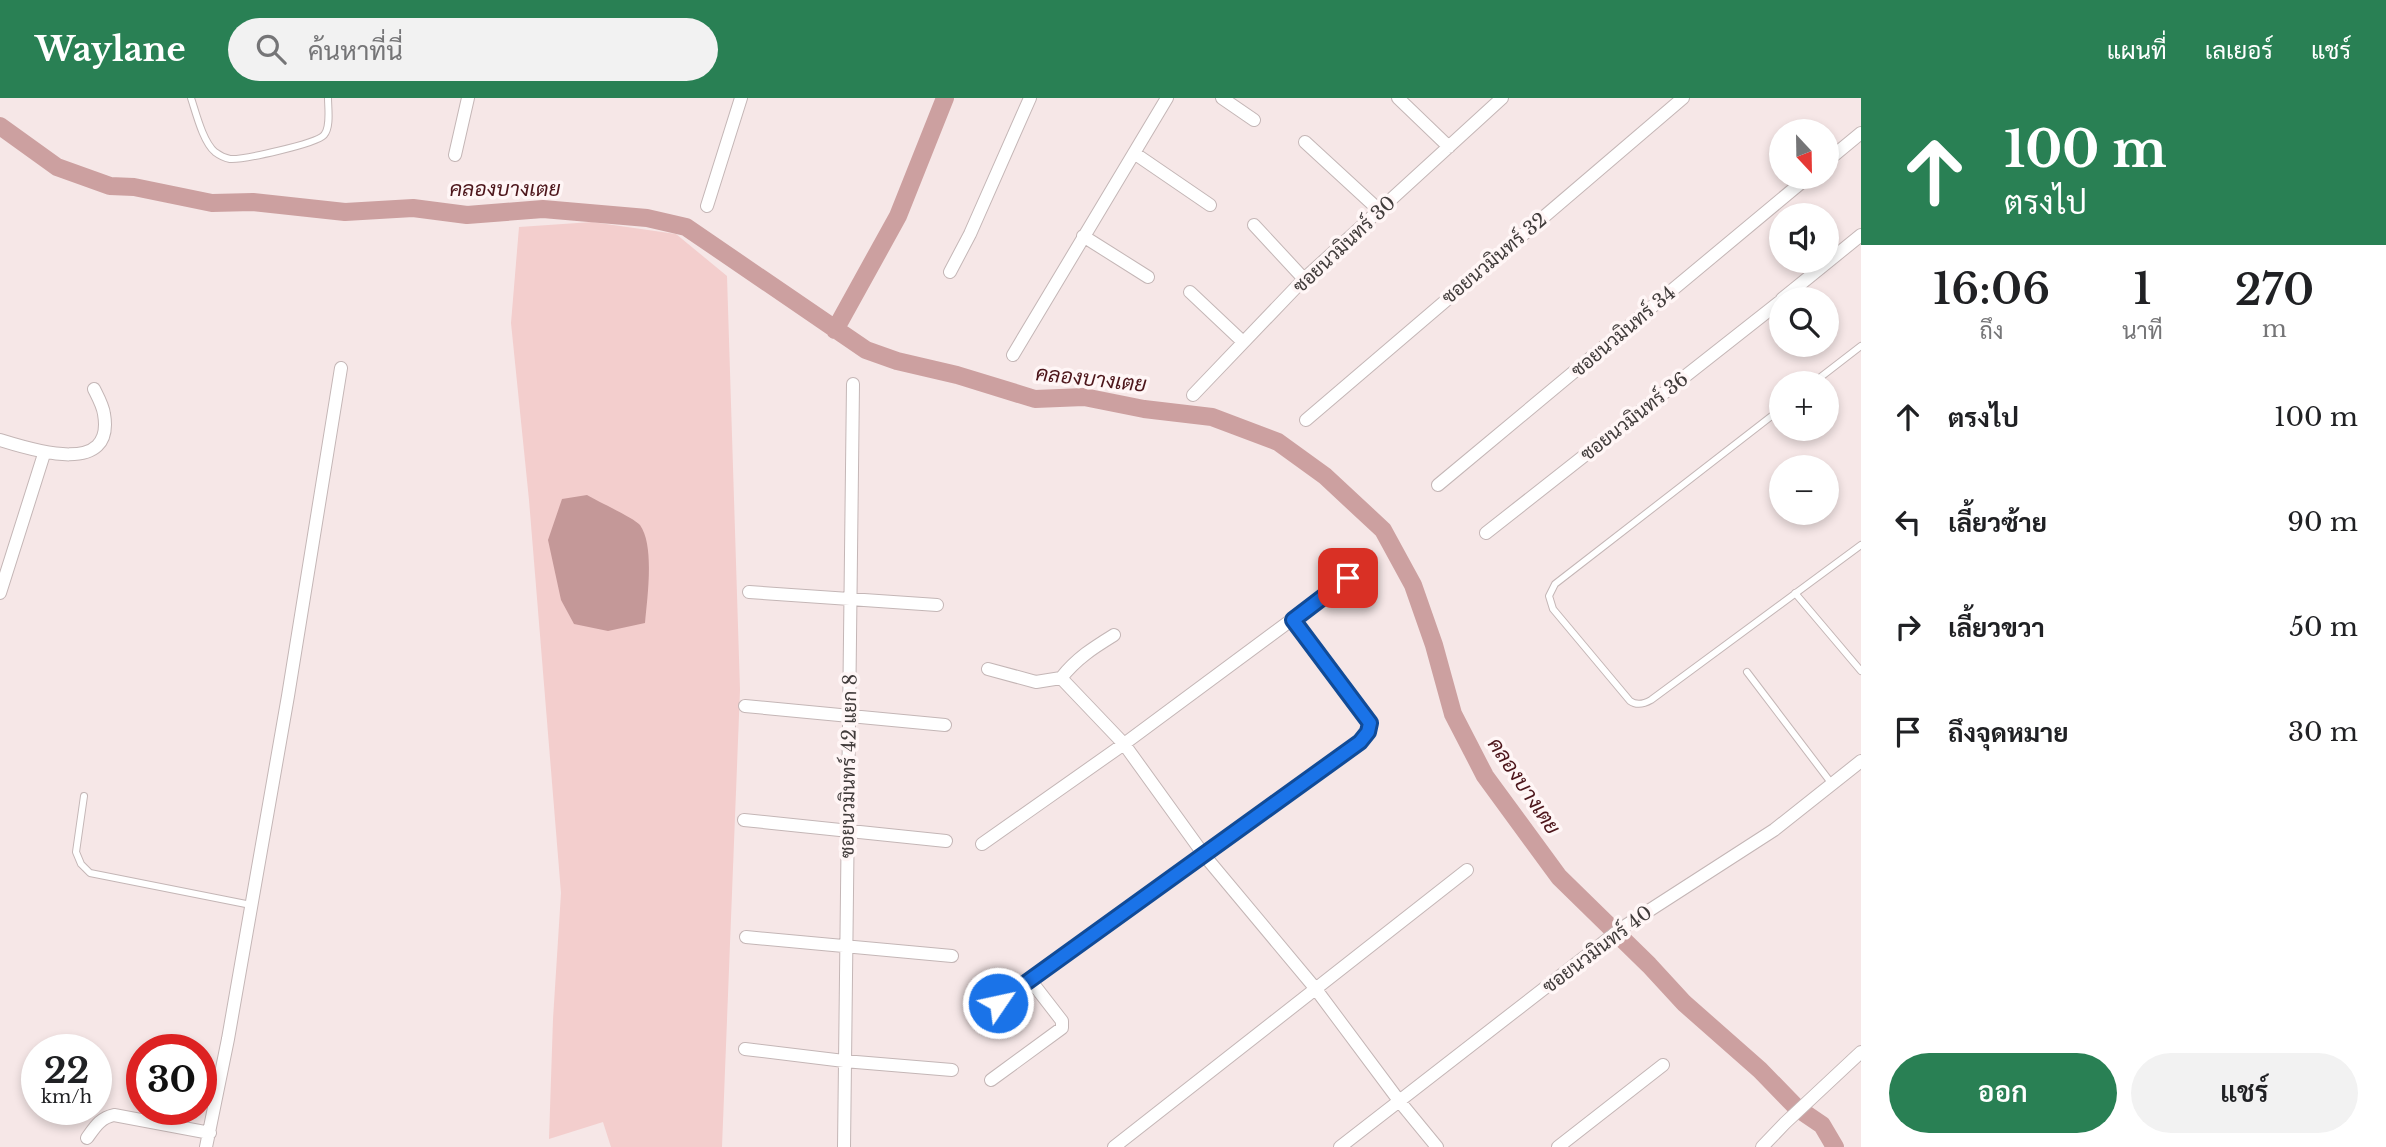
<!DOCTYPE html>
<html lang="th">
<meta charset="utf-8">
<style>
body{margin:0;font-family:"Libre Baskerville",Sarabun,serif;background:#f2f2f2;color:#202124;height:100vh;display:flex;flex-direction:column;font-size:26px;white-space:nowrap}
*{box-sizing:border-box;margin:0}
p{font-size:23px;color:#757577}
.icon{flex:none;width:38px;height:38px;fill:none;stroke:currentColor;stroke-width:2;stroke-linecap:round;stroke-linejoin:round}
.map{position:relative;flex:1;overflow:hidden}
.side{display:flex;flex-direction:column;background:#fff;width:525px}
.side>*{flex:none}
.hud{background:#298054;color:#fff;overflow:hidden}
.needle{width:46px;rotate:158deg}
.tools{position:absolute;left:1769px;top:21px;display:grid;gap:14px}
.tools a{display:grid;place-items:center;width:70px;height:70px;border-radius:50%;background:#fff;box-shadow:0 4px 10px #0003;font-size:35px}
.speed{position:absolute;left:21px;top:936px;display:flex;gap:14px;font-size:35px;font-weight:700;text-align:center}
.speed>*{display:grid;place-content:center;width:91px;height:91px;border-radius:50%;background:#fff;box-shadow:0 4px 10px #0003;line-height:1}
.speed small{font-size:18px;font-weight:400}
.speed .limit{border:10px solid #d22;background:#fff;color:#111}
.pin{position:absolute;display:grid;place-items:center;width:60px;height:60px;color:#fff;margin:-30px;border-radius:14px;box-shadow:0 4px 10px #0006}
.me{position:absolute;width:77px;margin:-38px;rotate:56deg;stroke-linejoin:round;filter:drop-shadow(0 0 5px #0008)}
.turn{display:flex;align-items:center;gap:24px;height:147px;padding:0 28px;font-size:32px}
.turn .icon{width:91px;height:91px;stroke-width:2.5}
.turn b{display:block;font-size:49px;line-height:60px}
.eta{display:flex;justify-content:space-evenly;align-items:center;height:119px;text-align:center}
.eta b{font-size:42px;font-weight:600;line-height:49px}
.button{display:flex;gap:14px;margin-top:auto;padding:14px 28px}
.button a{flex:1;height:80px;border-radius:42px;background:#298054;color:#fff;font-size:28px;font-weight:600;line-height:80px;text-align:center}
.button a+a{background:#f2f2f2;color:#202124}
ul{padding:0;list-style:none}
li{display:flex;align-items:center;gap:21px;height:105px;padding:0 28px}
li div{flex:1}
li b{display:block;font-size:26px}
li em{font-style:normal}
header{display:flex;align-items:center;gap:42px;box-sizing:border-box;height:98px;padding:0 35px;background:#298054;color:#fff}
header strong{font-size:33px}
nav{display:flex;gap:38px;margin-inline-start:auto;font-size:24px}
.search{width:490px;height:63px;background:#f2f2f2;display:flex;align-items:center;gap:18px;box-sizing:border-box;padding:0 24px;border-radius:38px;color:#757577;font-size:26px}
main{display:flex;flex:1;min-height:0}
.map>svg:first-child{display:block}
</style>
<header>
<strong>Waylane</strong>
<div class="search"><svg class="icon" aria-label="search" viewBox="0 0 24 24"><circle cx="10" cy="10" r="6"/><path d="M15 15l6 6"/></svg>ค้นหาที่นี่</div>
<nav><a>แผนที่</a><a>เลเยอร์</a><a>แชร์</a></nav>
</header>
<main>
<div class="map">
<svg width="1861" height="1049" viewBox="0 0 1861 1049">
<rect width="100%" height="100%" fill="#f6e7e7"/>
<path fill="#f3cecd" d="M 592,124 L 676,136 L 727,178 L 740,592 L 722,1049 L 611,1049 L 603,1024 L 549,1041 L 553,921 L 561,795 L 529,402 L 511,225 L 519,129 Z"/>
<path fill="#c49898" d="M 587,397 C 597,403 634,420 640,427 C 655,448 647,501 645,525 L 608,533 L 574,526 L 561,502 L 548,442 L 562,401 Z"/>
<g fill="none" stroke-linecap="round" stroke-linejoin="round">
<path stroke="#cca0a0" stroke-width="18" d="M 0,28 L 57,69 L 110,88 L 134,89 L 212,105 L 253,104 L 345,114 L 413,110 L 467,117 L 543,111 L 647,120 L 686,129 L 866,252 L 897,263 L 957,277 L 1035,301 L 1084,299 L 1144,311 L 1212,319 L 1278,344 L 1325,378 L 1383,432 L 1413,487 L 1434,547 L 1453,616 L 1485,678 L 1559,779 L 1649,867 L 1684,905 L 1760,972 L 1797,1010 L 1822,1027 L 1835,1049
M 835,232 L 898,118 L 945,0"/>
<defs>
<path id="lane" d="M 191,0 C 196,15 203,44 215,54 C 219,57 225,60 230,61 C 242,62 316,46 324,37 C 331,29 328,10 328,0
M 1813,285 L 1861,248
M 1782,310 L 1555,486 L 1549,498 L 1553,511 L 1630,603 C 1637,608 1644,606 1651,602 L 1861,447
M 1795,495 L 1861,573
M 1747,574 L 1832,686
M 84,698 L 76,754 L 81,766 L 90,775 L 251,807"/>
<path id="street" d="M 1222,0 L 1254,22
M 1398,0 L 1449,49
M 1305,44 L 1380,113
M 1134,55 L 1210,107
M 455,57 L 468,0
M 1827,63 L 1861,35
M 707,108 L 741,0
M 1254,127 L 1304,181
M 1083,138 L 1148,179
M 950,174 L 970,136 L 1030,0
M 1190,194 L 1243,244
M 1782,201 L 1861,137
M 1013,257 L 1167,0
M 1193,297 L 1304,181 L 1502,0
M 1306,322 L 1683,0
M 0,342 C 32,352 115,379 104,316 C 103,308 98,299 94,291
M 1438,387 L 1808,79
M 1486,435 L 1782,202
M 749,494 L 937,507
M 0,495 L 44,356
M 988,571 L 1036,584 L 1061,580 C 1077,560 1093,550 1114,537
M 1061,580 L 1124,646 L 1204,757 L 1315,890 L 1400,1004 L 1437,1049
M 745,608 L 945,627
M 744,722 L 946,743
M 982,746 L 1124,646 L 1348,480
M 746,839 L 952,858
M 998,905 L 1360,644 L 1368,634 L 1370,625 L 1293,522
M 745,951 L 844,963 L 952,972
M 991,982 L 1062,930 L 1062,923 L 1031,883
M 87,1040 C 95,1029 100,1020 114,1017 L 210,1035
M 206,1049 L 228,941 L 288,598 L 341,270
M 844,1049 L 853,286
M 1114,1049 L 1467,772
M 1340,1049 L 1622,830 L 1774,732 L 1861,663
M 1558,1049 L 1663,967
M 1762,1049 L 1785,1025 L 1861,954"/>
</defs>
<use href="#lane" stroke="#c4b6b6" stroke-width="8"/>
<use href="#street" stroke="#c4b6b6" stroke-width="14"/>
<use href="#lane" stroke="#fff" stroke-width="6"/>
<use href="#street" stroke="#fff" stroke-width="12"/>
</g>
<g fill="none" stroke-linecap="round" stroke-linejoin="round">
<defs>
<path id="route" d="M 998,905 L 1360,644 L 1368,634 L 1370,625 L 1293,522 L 1348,480"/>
</defs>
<use href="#route" stroke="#114b97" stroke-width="18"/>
<use href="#route" stroke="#1a73e8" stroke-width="12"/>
</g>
<g text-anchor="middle" stroke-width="7" stroke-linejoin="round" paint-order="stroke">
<g font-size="19" fill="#403b3a" stroke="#fff6f6">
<text transform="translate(1344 146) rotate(-43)" y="7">ซอยนวมินทร์ 30</text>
<text transform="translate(1494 160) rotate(-40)" y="7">ซอยนวมินทร์ 32</text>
<text transform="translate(1623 233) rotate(-40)" y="7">ซอยนวมินทร์ 34</text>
<text transform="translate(1634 318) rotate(-38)" y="7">ซอยนวมินทร์ 36</text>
<text transform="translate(848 668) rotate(-89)" y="7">ซอยนวมินทร์ 42 แยก 8</text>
<text transform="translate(1597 851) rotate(-37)" y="7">ซอยนวมินทร์ 40</text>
</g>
<g font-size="21" font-style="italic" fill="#4d161b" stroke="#fff6f6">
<text x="505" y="98">คลองบางเตย</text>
<text transform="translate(1091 281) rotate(6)" y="7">คลองบางเตย</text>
<text transform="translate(1524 688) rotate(56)" y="7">คลองบางเตย</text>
</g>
</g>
</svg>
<div class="tools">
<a><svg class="needle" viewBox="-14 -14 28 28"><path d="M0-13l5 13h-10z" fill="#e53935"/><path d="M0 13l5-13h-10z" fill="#757577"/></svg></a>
<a><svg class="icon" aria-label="sound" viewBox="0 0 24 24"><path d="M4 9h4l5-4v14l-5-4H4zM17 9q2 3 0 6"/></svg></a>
<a><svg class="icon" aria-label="search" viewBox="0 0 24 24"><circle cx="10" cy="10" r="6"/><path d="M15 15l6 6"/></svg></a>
<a>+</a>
<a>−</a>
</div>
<div class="speed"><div>22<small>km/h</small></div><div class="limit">30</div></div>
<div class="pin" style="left:1348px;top:480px;background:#d93025"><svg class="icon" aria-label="arrive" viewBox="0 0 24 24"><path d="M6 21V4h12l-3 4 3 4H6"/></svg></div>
<svg class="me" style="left:998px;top:905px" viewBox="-20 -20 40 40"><circle r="17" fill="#1a73e8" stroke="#fff" stroke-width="3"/><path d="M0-11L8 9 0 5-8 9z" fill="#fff"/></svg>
</div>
<section class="side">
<div class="hud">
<div class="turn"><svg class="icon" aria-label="ahead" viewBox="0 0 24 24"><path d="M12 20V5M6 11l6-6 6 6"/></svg><div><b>100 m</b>ตรงไป</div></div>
</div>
<div class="eta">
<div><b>16:06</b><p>ถึง</p></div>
<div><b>1</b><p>นาที</p></div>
<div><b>270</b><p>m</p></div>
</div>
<ul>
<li><svg class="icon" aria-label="ahead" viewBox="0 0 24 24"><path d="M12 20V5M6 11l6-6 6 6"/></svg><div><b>ตรงไป</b></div><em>100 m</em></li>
<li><svg class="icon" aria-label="left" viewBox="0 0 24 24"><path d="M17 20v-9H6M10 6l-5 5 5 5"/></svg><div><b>เลี้ยวซ้าย</b></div><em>90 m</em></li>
<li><svg class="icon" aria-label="right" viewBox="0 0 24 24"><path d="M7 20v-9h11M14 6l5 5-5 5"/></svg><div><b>เลี้ยวขวา</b></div><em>50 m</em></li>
<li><svg class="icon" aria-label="arrive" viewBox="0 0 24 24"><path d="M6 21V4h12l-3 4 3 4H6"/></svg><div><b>ถึงจุดหมาย</b></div><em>30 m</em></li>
</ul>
<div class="button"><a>ออก</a><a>แชร์</a></div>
</section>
</main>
